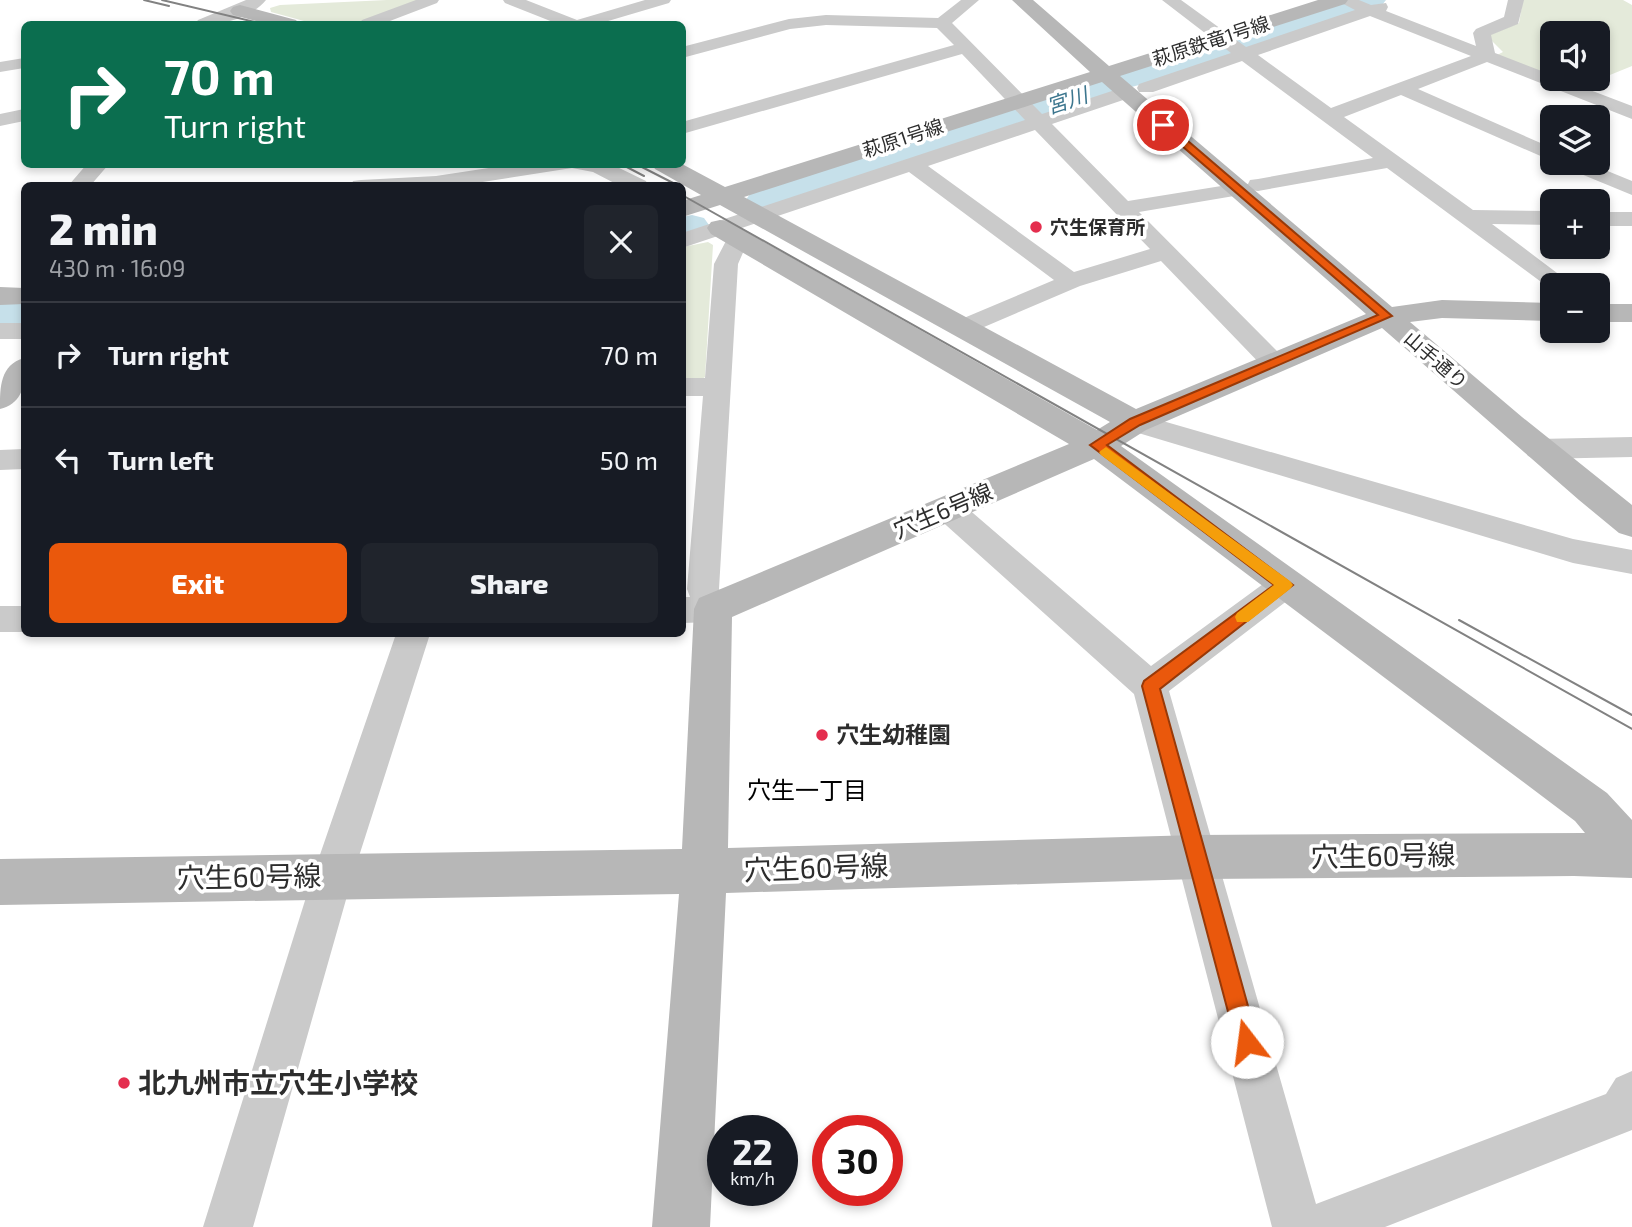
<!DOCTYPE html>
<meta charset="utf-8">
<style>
body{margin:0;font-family:"Exo 2","Noto Sans JP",sans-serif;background:#20242c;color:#f1f3f6;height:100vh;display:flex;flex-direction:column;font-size:26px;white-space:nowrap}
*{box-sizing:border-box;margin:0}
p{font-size:23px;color:#9ea1a6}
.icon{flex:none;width:38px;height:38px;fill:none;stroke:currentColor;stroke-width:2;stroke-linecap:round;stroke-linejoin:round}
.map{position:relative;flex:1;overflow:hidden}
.side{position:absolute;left:21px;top:182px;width:665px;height:455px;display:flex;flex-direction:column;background:#171b24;border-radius:10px;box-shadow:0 4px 10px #0003}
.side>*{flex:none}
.top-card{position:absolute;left:21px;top:21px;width:665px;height:147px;border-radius:10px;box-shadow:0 4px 10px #0003;background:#0b6e4f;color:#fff;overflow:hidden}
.fabs{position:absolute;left:1540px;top:21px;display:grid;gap:14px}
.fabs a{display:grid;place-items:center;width:70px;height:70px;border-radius:10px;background:#171b24;box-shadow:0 4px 10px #0003;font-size:35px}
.speed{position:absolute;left:707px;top:1115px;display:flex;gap:14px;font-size:35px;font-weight:700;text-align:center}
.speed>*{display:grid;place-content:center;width:91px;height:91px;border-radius:50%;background:#171b24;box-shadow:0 4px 10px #0003;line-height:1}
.speed small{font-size:18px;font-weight:400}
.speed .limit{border:10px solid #d22;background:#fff;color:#111}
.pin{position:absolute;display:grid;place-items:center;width:60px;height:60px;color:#fff;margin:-30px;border:4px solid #fff;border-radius:50%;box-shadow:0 2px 7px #0007}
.me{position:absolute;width:77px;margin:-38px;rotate:345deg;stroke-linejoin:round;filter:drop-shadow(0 0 5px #0008)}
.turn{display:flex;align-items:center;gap:24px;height:147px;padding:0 28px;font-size:32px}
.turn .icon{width:91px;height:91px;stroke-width:2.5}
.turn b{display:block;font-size:49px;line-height:60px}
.round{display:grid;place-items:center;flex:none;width:74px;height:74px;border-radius:10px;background:#20242c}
.head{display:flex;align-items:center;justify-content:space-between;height:119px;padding:0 28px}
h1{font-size:42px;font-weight:800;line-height:52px}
.button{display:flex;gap:14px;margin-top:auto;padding:14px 28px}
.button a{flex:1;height:80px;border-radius:10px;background:#ea580c;color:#fff;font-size:28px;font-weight:800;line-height:80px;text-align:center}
.button a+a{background:#20242c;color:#f1f3f6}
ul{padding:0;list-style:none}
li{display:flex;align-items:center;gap:21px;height:105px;padding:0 28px;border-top:2px solid #363941}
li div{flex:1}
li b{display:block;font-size:26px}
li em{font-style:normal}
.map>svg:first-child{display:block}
</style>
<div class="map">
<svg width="1632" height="1227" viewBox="0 0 1632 1227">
<rect width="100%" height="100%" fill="#fff"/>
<path fill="#e4eada" d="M 387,0 L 420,0 L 355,24 L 315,24 L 271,12 L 270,8 L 280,5 Z
M 1523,0 L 1623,0 L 1632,5 L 1632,66 L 1578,88 L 1556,79 L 1598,79 L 1598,33 L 1552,33 L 1552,77 L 1497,55 L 1503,52 L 1487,36 L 1519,23 Z
M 708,242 L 713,245 L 705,377 L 699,381 L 683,381 L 683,247 Z"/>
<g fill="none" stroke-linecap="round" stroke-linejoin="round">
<path fill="#c6e0ea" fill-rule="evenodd" d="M 1348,0 L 1386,0 L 1382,5 L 1174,76 L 1112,92 L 1003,132 L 774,208 L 762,211 L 750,208 L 745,201 L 750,194 L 981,120 L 1092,80 L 1154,64 Z
M 692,215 L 704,218 L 709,225 L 704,232 L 682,238 L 682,217 Z
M 0,304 L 24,304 L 24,326 L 0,326 Z"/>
<path fill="#cacaca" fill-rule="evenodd" d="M 246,0 L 266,0 C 250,19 219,26 195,24 L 198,20 Z
M 416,0 L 439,0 L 437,3 L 382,24 L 359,24 L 362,20 Z
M 503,0 L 526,0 L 577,20 L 645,0 L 671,0 L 669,3 L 598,24 L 558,24 L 505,3 Z
M 961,0 L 979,0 L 952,23 L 1042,114 L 1118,89 L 1132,89 L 1134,93 L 1132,97 L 1052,124 L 1128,201 L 1240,183 L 1248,184 L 1250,180 L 1258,179 L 1373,158 L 1242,61 L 1153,92 L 1139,92 L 1137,88 L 1139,84 L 1231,53 L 1162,0 L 1181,0 L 1246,47 L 1355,10 L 1336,0 L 1359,0 L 1371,5 L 1386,3 L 1388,7 L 1386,11 L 1476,46 L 1473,33 L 1476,29 L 1504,17 L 1508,0 L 1524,0 L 1518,24 L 1491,35 L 1495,53 L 1552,75 L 1552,79 L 1561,79 L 1632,106 L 1632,119 L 1487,62 L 1418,89 L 1552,148 L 1552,161 L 1401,95 L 1344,117 L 1473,210 L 1552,211 L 1552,225 L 1492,224 L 1573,285 L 1552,285 L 1552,290 L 1387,168 L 1258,191 L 1250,190 L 1248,194 L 1240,195 L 1139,212 L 1284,358 L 1288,364 L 1284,370 L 1275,372 L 1266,370 L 1161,261 L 1080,286 L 970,333 L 961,336 L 952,333 L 948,328 L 952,323 L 1054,280 L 909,172 L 682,248 L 682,233 L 1025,120 L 962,54 L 682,134 L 682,122 L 954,45 L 937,28 L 826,25 L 790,29 L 682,58 L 682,47 L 789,19 L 826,15 L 938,18 ZM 1370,16 L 1471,56 L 1331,108 L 1258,55 ZM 1035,130 L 1150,249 L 1074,272 L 928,166 Z
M 24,58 L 24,68 L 0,72 L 0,62 Z
M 24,109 L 24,121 L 0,126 L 0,114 Z
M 1561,163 L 1588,163 L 1632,181 L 1632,195 L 1564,167 Z
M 87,164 L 109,164 L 90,186 L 68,186 Z
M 515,164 L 611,164 L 646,181 L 648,186 L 620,186 L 593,172 L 572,168 L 457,186 L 351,186 L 353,181 L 361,180 L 436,176 Z
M 1598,212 L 1632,212 L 1632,226 L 1598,226 Z
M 741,234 L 749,236 L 753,241 L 745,248 L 738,264 L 719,589 L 730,609 L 725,618 L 713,622 L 682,623 L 682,597 L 690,597 L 687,589 L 703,396 L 682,396 L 682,378 L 705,378 L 714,264 L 727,239 Z
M 0,323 L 24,323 L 24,339 L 0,339 Z
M 1135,413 L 1573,539 L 1632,550 L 1632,574 L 1573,563 L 1125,429 L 1121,422 L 1125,415 Z
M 1632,437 L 1632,457 L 1538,459 L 1528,456 L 1524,449 L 1528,442 L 1538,439 Z
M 24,449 L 24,469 L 0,470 L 0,450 Z
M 948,498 L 959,501 L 1151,666 L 1274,576 L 1285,573 L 1296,576 L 1301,585 L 1296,594 L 1169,691 L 1316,1204 L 1606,1094 L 1616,1078 L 1632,1071 L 1632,1130 L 1385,1227 L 1272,1227 L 1134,694 L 937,517 L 933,509 L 937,501 Z
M 0,606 L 24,606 L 24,632 L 0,632 Z
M 396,634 L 430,634 L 353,875 L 253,1227 L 203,1227 L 313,875 Z"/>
<path fill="#b7b7b7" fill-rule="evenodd" d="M 1012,0 L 1033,0 L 1109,66 L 1318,0 L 1348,0 L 1345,4 L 1120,76 L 1392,307 L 1442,300 L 1552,303 L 1552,321 L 1442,318 L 1410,322 L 1522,417 L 1632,505 L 1632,537 L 1619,533 L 1579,500 L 1382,328 L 1146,430 L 1121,446 L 1607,793 L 1632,820 L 1632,878 L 1574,876 L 1197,879 L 726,893 L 710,1227 L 652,1227 L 679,894 L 0,905 L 0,859 L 682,849 L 694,609 L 699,598 L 1069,444 L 711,234 L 707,228 L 711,222 L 720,220 L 729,222 L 1097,430 L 1110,422 L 720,205 L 682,217 L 682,201 L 701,195 L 655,169 L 652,164 L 682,164 L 725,187 L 1090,72 ZM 1102,82 L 1366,314 L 1136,409 L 744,197 ZM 1094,459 L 1575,821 L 1585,833 L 1197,835 L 728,848 L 732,617 Z
M 240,5 L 296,20 L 299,24 L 268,24 L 233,15 L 230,11 L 233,7 Z
M 0,287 L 24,288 L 24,304 L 0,305 Z
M 1598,304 L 1632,304 L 1632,322 L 1598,322 Z
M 24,358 C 26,380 25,403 0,409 C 0,387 0,365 24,358 Z"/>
<path stroke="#828282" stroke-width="2" d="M 144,0 L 169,6
M 162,0 L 263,24
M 621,164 L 644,176
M 636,164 L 679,186
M 682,195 L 1632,729
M 1459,620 L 1632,715"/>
</g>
<path fill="#ea580c" stroke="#983908" stroke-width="2" d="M 1160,123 L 1167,123 L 1392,316 L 1140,425 L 1107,445 L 1293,585 L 1160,689 L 1258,1042 L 1255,1050 L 1247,1053 L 1239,1050 L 1236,1042 L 1142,686 L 1144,681 L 1274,585 L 1090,445 L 1130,419 L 1378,315 L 1160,127 Z"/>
<path fill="#f59e0b" d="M 1106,447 L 1290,581 L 1293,585 L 1290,589 L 1248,622 L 1237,622 L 1235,617 L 1237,613 L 1274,585 L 1101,455 L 1099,452 Z"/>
<g fill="#e42e4e" stroke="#fff" stroke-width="2.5">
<circle cx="1036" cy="227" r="7"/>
<circle cx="822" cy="735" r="7"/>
<circle cx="124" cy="1083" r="7"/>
</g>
<g text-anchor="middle" stroke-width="7" stroke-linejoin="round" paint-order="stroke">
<g font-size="19" fill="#2d2d2d" stroke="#fff">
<text transform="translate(1211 41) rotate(-18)" y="7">萩原鉄竜1号線</text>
<text transform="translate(903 138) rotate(-18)" y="7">萩原1号線</text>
<text transform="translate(1436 360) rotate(41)" y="7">山手通り</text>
</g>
<g font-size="19" font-weight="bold" fill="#2d2d2d" stroke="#fff" text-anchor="start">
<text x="1050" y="234">穴生保育所</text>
</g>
<g font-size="21" font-style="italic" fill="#3c768e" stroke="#fff">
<text transform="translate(1067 101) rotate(-18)" y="7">宮川</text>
</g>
<g font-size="23" fill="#2d2d2d" stroke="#fff">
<text transform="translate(943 511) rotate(-23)" y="8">穴生6号線</text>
</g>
<g font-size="23" font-weight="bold" fill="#2d2d2d" stroke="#fff" text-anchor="start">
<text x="836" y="743">穴生幼稚園</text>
</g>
<g font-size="24" fill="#000" stroke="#fff">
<text x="807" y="799">穴生一丁目</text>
</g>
<g font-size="28" fill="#2d2d2d" stroke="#fff">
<text transform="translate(1383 856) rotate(-1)" y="10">穴生60号線</text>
<text transform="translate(816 868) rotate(-2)" y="10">穴生60号線</text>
<text transform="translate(249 877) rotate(-1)" y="10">穴生60号線</text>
</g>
<g font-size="28" font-weight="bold" fill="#2d2d2d" stroke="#fff" text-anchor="start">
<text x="138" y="1093">北九州市立穴生小学校</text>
</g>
</g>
</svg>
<div class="fabs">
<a><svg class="icon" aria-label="sound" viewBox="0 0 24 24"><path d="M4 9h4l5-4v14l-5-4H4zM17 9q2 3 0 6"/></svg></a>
<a><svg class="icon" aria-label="layers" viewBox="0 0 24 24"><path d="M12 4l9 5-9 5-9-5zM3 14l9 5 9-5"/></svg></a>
<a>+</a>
<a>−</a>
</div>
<div class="speed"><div>22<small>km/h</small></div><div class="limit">30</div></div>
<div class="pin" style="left:1163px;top:125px;background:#d93025"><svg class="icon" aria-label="arrive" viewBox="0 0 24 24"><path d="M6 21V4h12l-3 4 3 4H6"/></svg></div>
<svg class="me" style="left:1247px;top:1042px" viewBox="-20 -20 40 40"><circle r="19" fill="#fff"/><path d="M0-13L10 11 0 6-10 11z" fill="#ea580c"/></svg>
<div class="top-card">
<div class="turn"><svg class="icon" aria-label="right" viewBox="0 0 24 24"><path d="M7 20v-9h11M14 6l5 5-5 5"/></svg><div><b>70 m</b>Turn right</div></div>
</div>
<section class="side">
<div class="head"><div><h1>2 min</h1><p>430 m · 16:09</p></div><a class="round"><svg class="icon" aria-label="close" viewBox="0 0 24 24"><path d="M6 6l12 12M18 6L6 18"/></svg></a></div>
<ul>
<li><svg class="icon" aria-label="right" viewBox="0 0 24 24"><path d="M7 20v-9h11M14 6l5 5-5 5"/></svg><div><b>Turn right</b></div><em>70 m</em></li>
<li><svg class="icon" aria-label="left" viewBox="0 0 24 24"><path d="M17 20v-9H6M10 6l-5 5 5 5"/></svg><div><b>Turn left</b></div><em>50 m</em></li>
</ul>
<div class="button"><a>Exit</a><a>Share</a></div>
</section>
</div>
